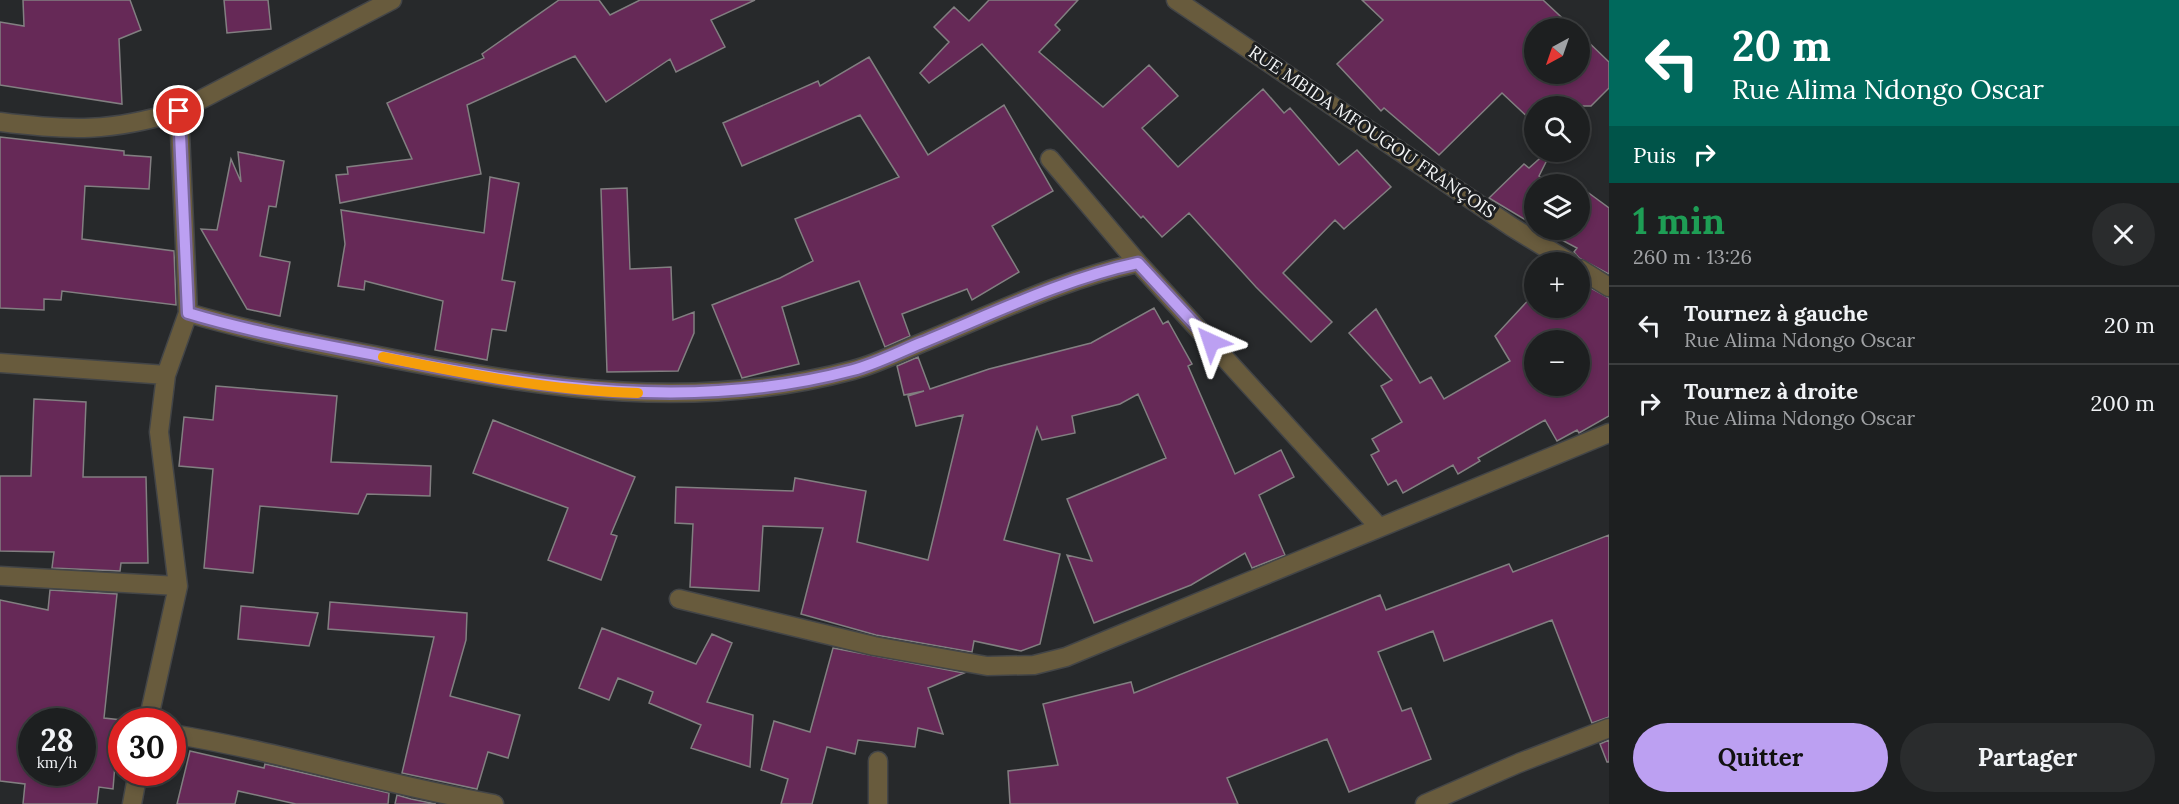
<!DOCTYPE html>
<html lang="fr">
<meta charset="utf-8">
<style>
body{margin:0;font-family:Lora,serif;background:#2a2c2d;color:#f1f3f6;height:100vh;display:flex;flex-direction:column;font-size:22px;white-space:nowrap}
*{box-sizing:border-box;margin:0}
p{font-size:20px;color:#a0a2a5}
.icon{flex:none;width:33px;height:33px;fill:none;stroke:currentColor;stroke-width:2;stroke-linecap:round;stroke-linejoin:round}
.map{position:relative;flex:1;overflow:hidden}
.drawer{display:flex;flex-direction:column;background:#1d1f20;width:570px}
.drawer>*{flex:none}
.hud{background:#00695c;color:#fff;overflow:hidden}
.needle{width:39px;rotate:220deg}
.controls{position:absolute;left:1524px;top:18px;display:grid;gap:12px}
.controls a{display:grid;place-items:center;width:66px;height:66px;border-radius:50%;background:#1d1f20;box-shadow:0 3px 9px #0003,0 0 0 2px #3b3d3e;font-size:30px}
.speed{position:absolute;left:18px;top:708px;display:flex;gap:12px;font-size:30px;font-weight:700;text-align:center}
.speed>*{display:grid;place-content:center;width:78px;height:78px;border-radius:50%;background:#1d1f20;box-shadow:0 3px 9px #0003,0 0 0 2px #3b3d3e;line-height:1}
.speed small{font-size:15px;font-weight:400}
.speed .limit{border:9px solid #d22;background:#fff;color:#111}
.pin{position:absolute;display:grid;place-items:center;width:51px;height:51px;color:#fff;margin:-26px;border:3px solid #fff;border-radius:50%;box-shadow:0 2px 6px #0007}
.me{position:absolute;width:66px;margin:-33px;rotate:318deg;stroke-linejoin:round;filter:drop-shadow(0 0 4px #0008)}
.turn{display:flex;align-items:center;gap:21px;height:126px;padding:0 24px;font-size:27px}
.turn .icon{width:78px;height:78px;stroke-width:2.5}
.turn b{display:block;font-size:42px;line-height:51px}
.then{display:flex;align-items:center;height:57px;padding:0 24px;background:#0003;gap:12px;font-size:22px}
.round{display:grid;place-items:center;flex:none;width:63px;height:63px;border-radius:32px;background:#2a2c2d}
.headline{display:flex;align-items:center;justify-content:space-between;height:102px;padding:0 24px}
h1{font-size:36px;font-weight:700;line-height:45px;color:#1e9e55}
.cta{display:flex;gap:12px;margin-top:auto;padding:12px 24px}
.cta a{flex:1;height:69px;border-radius:36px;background:#bca0f2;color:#111;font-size:24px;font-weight:700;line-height:69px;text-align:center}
.cta a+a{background:#2a2c2d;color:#f1f3f6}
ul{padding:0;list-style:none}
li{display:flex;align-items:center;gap:18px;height:78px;padding:0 24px;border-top:2px solid #3b3d3e}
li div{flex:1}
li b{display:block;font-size:22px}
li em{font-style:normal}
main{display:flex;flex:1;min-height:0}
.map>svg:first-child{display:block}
</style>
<main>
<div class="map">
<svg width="1609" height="804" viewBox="0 0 1609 804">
<rect width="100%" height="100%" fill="#27292b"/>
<path fill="#662957" stroke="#827f81" stroke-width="1.5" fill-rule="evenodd" d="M 23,0 L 130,0 L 141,30 L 119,39 L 122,104 L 0,85 L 0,22 L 24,26 Z
M 224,0 L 268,0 L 271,29 L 227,33 Z
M 559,0 L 599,0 L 610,15 L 640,0 L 755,0 L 711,20 L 725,47 L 676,72 L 670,59 L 606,102 L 575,56 L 467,105 L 481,174 L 340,203 L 336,175 L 348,174 L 347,167 L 412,159 L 387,103 L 484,58 L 482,54 Z
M 989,0 L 1078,0 L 1055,25 L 1060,30 L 1039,52 L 1103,107 L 1149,65 L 1178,96 L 1142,128 L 1178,167 L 1263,89 L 1284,113 L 1290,108 L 1339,165 L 1357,150 L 1391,187 L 1344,229 L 1335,220 L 1283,273 L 1332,322 L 1311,342 L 1256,287 L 1189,213 L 1162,237 L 1143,216 L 1141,218 L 982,44 L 929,83 L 920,73 L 949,42 L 934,27 L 954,7 L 969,21 Z
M 1362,0 L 1543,0 L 1573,28 L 1534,28 L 1534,74 L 1580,74 L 1580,34 L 1609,62 L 1609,88 L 1591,106 L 1534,106 L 1534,123 L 1502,93 L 1439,155 L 1384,108 L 1381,111 L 1337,64 L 1383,20 Z
M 869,57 L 928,155 L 1004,105 L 1053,191 L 992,226 L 1019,272 L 972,300 L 967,289 L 902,314 L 910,336 L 885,347 L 859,281 L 782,307 L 799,364 L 742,378 L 712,305 L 780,278 L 813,261 L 795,219 L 899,177 L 860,115 L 742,166 L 723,123 L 818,81 L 820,86 Z
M 0,137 L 124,151 L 124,155 L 151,157 L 149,189 L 85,186 L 82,239 L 174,251 L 176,305 L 62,291 L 61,300 L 44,299 L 44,310 L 0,308 Z
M 238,152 L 284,161 L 276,207 L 269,206 L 260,256 L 290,262 L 280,316 L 247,309 L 201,229 L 217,230 L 231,159 L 241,182 Z
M 1547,152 L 1551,152 L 1539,176 L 1550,184 L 1534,184 L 1534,225 L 1489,198 L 1524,164 L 1529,168 Z
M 490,177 L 519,183 L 502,280 L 515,282 L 506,331 L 492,329 L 487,360 L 435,350 L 443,301 L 365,281 L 364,290 L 338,286 L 345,244 L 341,210 L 484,233 Z
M 627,188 L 630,269 L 671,267 L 673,320 L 694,312 L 694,333 L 678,371 L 607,372 L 601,189 Z
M 1586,191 L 1609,208 L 1609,274 L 1579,258 L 1574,252 L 1577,248 L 1543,230 L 1580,230 L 1580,199 Z
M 1580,282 L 1609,298 L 1609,416 L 1579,433 L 1577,430 L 1557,441 L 1545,420 L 1478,458 L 1480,461 L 1458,474 L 1453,465 L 1403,493 L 1396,480 L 1388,485 L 1371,455 L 1379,451 L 1372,439 L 1402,422 L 1381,386 L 1392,380 L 1349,333 L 1376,309 L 1420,383 L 1431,377 L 1444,399 L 1510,361 L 1495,336 L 1534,294 L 1534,308 L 1580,308 ZM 1534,340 L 1580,340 L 1580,386 L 1534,386 Z
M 1154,308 L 1163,324 L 1168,321 L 1192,364 L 1188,366 L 1235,474 L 1281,450 L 1294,477 L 1259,495 L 1285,555 L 1252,568 L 1245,553 L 1191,585 L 1094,623 L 1067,555 L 1092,561 L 1067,499 L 1166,458 L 1138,394 L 1120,404 L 1072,416 L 1075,433 L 1042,440 L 1037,427 L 1004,540 L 1060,554 L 1040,644 L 1021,651 L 974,641 L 972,652 L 876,635 L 801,614 L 823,528 L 763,526 L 759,591 L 690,587 L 693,524 L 675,523 L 676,487 L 793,491 L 795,478 L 866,491 L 857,542 L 928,560 L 963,415 L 916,426 L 908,396 L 924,391 L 904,395 L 897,366 L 918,357 L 930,389 L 989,369 L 1091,343 Z
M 216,386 L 337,396 L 331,462 L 431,466 L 430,496 L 367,494 L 358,514 L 260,506 L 253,573 L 204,568 L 213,469 L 179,466 L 184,417 L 213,420 Z
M 34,399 L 86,402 L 83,477 L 146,477 L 148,563 L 121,563 L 120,571 L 52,568 L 54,552 L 0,551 L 0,476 L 31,476 Z
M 493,420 L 635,477 L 611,534 L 617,536 L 601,580 L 548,560 L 568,508 L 473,473 Z
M 1609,535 L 1609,717 L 1592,723 L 1552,620 L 1444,661 L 1433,631 L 1378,652 L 1402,711 L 1411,708 L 1431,759 L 1349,792 L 1327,739 L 1227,778 L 1238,804 L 1010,804 L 1008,771 L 1058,765 L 1043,704 L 1131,682 L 1134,693 L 1380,595 L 1386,610 L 1509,564 L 1513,572 Z
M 50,590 L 117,594 L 104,718 L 122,720 L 122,753 L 116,752 L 113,789 L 99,787 L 97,804 L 23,804 L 25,784 L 0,781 L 0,600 L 48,610 ZM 32,722 L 82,722 L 82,772 L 32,772 Z
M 330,602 L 467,613 L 466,640 L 450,696 L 520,715 L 508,758 L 488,752 L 477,789 L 402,773 L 434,637 L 328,629 Z
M 241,606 L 318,613 L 309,646 L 238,639 Z
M 602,628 L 696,664 L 712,634 L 732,643 L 707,702 L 753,715 L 750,767 L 691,748 L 701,725 L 649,703 L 653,692 L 618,678 L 609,700 L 579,688 Z
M 833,648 L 964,673 L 928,688 L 943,734 L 918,728 L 915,747 L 858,740 L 855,754 L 827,747 L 812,804 L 781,804 L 788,779 L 761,770 L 774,721 L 810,732 Z
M 1609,740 L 1609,762 L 1607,762 L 1600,744 Z
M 190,751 L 264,768 L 265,764 L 389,793 L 388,804 L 296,804 L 238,791 L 235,804 L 177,804 Z
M 397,795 L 411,799 L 436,804 L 395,804 Z"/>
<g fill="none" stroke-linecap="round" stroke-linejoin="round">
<defs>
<path id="street" d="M 1176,0 L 1512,227 L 1569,262
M 0,122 C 69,131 112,132 179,111 L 392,0
M 1050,159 L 1138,263 L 1379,527
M 1580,269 L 1609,287
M 188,313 C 256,333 325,346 394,359 C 551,389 695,412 853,370 C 877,364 902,351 926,341 C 995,313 1064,279 1138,263
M 0,363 L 166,375
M 0,576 L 178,586
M 679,599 L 874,646 L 987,666 L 1034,665 L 1066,657 L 1609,433
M 148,722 L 178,586 L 159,432 L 166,375 L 188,313 L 179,111
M 172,734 C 281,752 386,785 494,804
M 878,761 L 878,804
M 132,804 L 138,772
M 1425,804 L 1519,763 L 1609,728"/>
</defs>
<use href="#street" stroke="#434547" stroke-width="21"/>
<use href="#street" stroke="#685b3d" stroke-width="18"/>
</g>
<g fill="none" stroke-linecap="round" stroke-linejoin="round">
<defs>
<path id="route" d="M 179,111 L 188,313 C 251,332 315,343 380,356 C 537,388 695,412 853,370 C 876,364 899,352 921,343 C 992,314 1063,279 1138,263 L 1211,342"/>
</defs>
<use href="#route" stroke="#7a689d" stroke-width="15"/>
<use href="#route" stroke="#bca0f2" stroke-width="10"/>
<path stroke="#f59e0b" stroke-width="10" d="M 383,357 C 467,374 552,391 638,393"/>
</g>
<g text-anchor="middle" stroke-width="6" stroke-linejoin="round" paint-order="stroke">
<g font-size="18" fill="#f2f4f5" stroke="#1d1f21">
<text transform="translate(1372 132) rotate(34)" y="6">RUE MBIDA MFOUGOU FRANÇOIS</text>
</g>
</g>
</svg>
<div class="controls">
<a><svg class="needle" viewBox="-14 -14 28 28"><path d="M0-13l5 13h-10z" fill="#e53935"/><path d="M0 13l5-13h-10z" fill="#a0a2a5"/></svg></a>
<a><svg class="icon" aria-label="search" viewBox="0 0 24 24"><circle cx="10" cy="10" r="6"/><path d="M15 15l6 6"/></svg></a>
<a><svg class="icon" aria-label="layers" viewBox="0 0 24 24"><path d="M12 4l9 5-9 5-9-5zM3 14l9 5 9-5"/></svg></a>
<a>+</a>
<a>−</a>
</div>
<div class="speed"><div>28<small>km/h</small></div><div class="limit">30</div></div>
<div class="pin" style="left:179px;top:111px;background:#d93025"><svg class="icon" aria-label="arrive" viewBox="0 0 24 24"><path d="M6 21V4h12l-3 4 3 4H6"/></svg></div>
<svg class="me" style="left:1211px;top:342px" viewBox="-20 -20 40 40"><path d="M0-17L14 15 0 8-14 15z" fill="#bca0f2" stroke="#fff" stroke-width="4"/></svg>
</div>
<section class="drawer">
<div class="hud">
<div class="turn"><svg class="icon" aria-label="left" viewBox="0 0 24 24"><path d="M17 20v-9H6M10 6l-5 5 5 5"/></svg><div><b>20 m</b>Rue Alima Ndongo Oscar</div></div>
<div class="then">Puis<svg class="icon" aria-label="right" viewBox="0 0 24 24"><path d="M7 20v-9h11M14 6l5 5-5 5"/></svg></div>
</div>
<div class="headline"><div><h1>1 min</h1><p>260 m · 13:26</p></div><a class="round"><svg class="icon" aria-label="close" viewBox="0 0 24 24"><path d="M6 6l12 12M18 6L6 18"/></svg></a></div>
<ul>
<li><svg class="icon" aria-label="left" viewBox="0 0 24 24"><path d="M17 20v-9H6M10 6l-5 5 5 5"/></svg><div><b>Tournez à gauche</b><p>Rue Alima Ndongo Oscar</p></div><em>20 m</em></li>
<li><svg class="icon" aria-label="right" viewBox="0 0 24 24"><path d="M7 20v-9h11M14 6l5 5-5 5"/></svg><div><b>Tournez à droite</b><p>Rue Alima Ndongo Oscar</p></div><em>200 m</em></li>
</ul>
<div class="cta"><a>Quitter</a><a>Partager</a></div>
</section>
</main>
